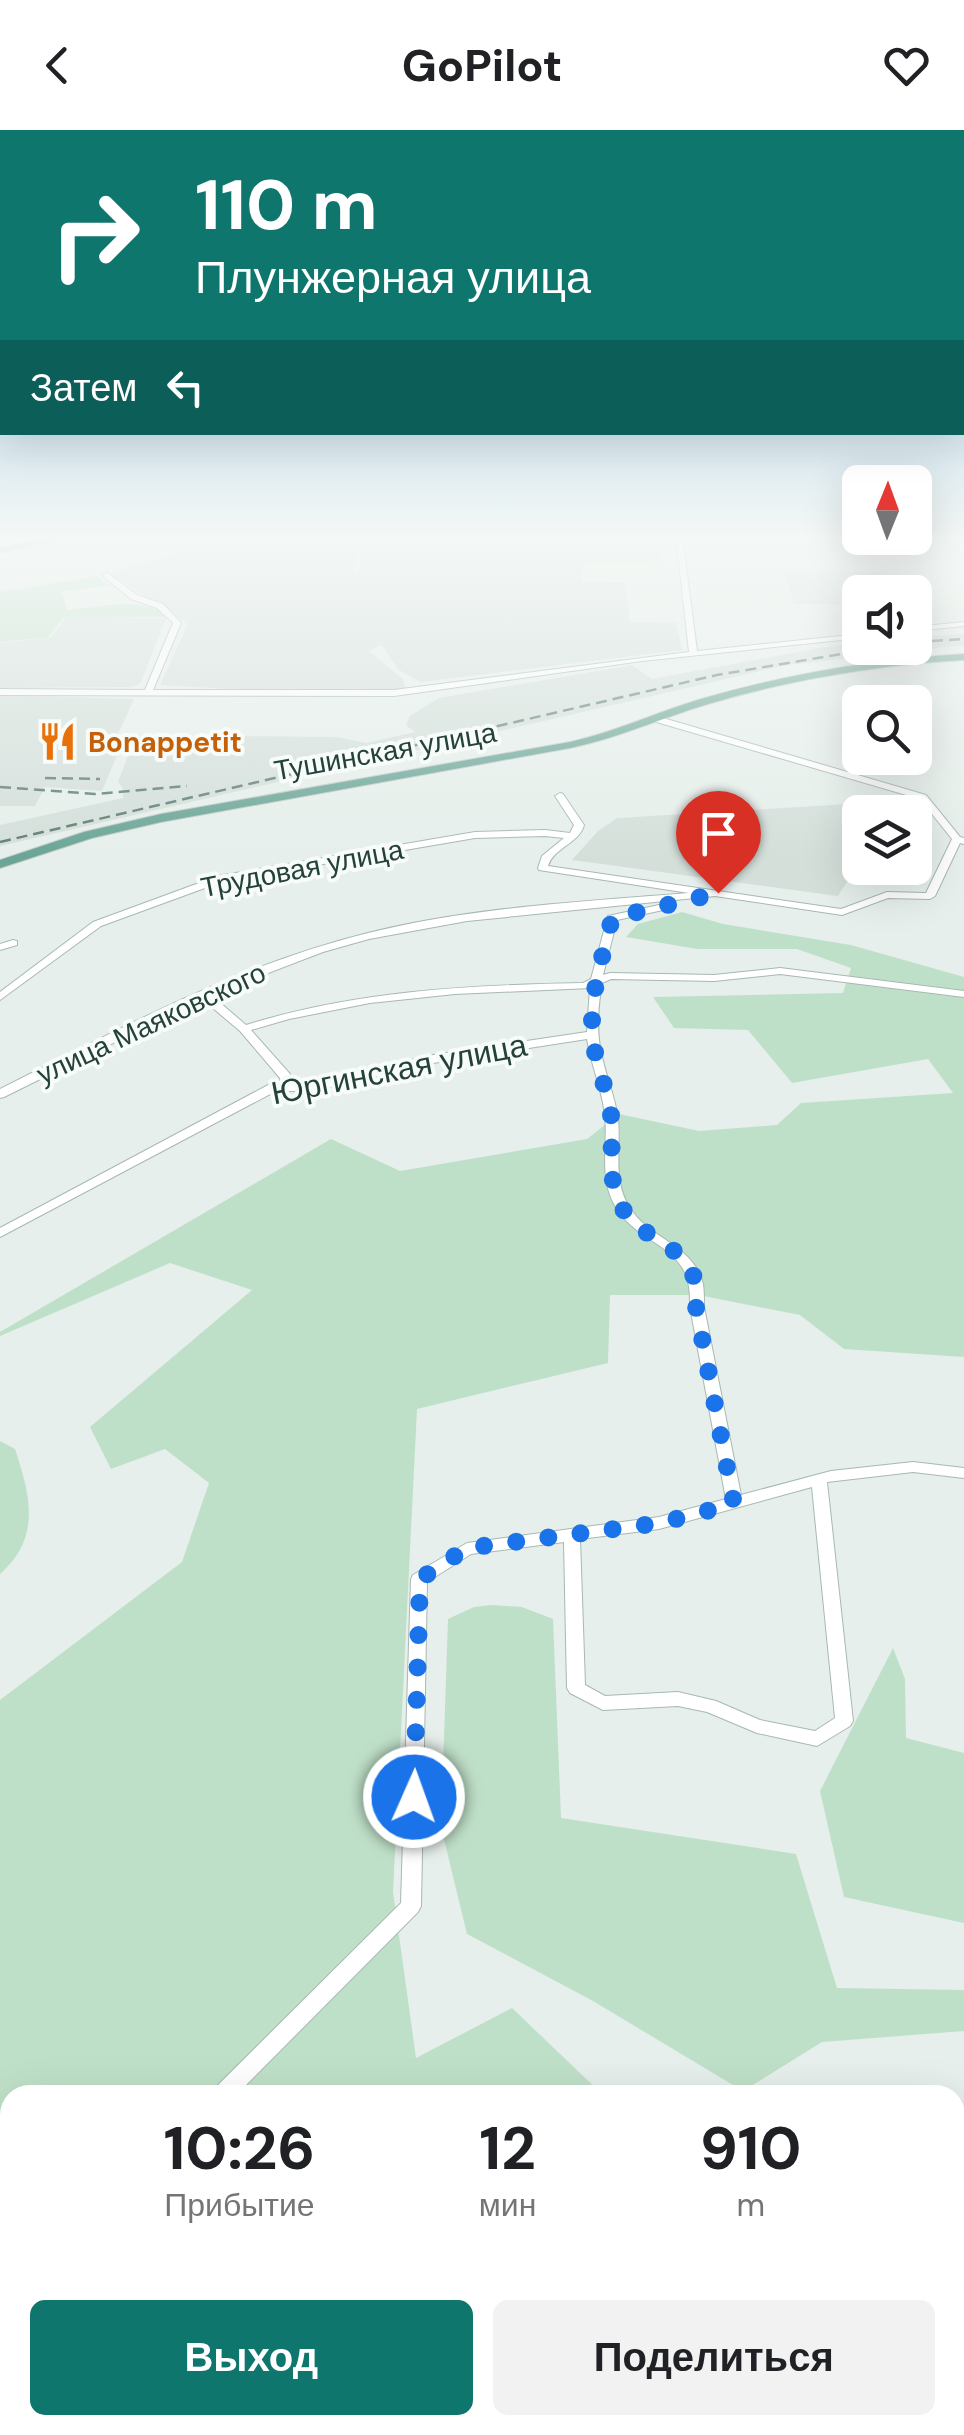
<!DOCTYPE html>
<html lang="ru">
<meta charset="utf-8">
<style>
body{margin:0;font-family:"DM Sans",sans-serif;background:#f2f2f2;color:#202124;height:100vh;display:flex;flex-direction:column;font-size:38px;white-space:nowrap}
*{box-sizing:border-box;margin:0}
p{font-size:32px;color:#757577}
.icon{flex:none;width:55px;height:55px;fill:none;stroke:currentColor;stroke-width:2;stroke-linecap:round;stroke-linejoin:round}
.map{position:relative;flex:1;overflow:hidden}
.details{position:absolute;left:0px;top:1955px;width:965px;height:350px;display:flex;flex-direction:column;background:#fff;border-radius:30px 30px 0 0;box-shadow:0 10px 40px #0002}
.details>*{flex:none}
.top-card{position:absolute;left:0px;top:0px;width:965px;height:305px;box-shadow:0 10px 40px #0002;background:#0f766e;color:#fff;overflow:hidden}
.needle{width:65px;rotate:1deg}
.controls{position:absolute;left:842px;top:335px;display:grid;gap:20px}
.controls a{display:grid;place-items:center;width:90px;height:90px;border-radius:15px;background:#fff;box-shadow:0 10px 40px #0002;font-size:50px}
.pin{position:absolute;display:grid;place-items:center;width:85px;height:85px;color:#fff;margin:-102px -42px;border-radius:50% 50% 50% 0;rotate:-45deg;box-shadow:0 0 10px #0007}
.pin .icon{rotate:45deg}
.me{position:absolute;width:110px;margin:-55px;rotate:2deg;stroke-linejoin:round;filter:drop-shadow(0 0 8px #0008)}
.turn{display:flex;align-items:center;gap:35px;height:210px;padding:0 30px;font-size:45px}
.turn .icon{width:130px;height:130px;stroke-width:2.5}
.turn b{display:block;font-size:70px;line-height:85px}
.then{display:flex;align-items:center;height:95px;padding:0 30px;background:#0003;gap:20px;font-size:38px}
.eta{display:flex;justify-content:space-evenly;align-items:center;height:170px;text-align:center}
.eta b{font-size:60px;font-weight:700;line-height:70px}
.button{display:flex;gap:20px;margin-top:auto;padding:20px 30px}
.button a{flex:1;height:115px;border-radius:15px;background:#0f766e;color:#fff;font-size:40px;font-weight:700;line-height:115px;text-align:center}
.button a+a{background:#f2f2f2;color:#202124}
header{display:flex;justify-content:space-between;align-items:center;height:130px;padding:0 30px;background:#fff;font-size:45px;font-weight:700}
.map>svg:first-child{display:block}
</style>
<header><svg class="icon" aria-label="back" viewBox="0 0 24 24"><path d="M15 5l-7 7 7 7"/></svg>GoPilot<svg class="icon" aria-label="heart" viewBox="0 0 24 24"><path d="M12 20l-8-8c-3-5 5-10 8-4 3-6 11-1 8 4z"/></svg></header>
<div class="map">
<svg width="964" height="2305" viewBox="0 0 964 2305">
<rect width="100%" height="100%" fill="#e6efeb"/>
<path fill="#d4dfda" d="M 233,406 L 363,406 L 354,444 L 357,445 L 366,406 L 658,406 L 663,436 L 583,435 L 582,452 L 625,453 L 630,492 L 676,493 L 682,520 L 421,552 L 399,540 L 382,515 L 368,521 L 402,548 L 406,559 L 266,561 L 160,555 L 188,494 L 109,443 Z
M 784,441 L 885,442 L 894,462 L 860,462 L 860,475 L 794,474 Z
M 66,487 L 166,488 L 140,554 L 131,557 L 0,558 L 0,513 L 51,507 Z
M 964,504 L 964,515 L 787,535 L 0,716 L 0,695 L 123,668 L 123,658 L 118,652 L 136,605 L 336,607 L 366,613 L 415,602 L 406,595 L 410,586 L 439,568 L 632,535 L 652,549 L 825,517 L 860,513 L 860,518 L 915,518 L 915,507 Z
M 0,565 L 134,569 L 113,615 L 121,616 L 102,661 L 45,657 L 35,676 L 0,676 Z
M 899,671 L 892,682 L 860,682 L 860,732 L 838,766 L 572,730 L 598,701 L 617,688 Z"/>
<path fill="#bfe0c8" d="M 97,446 L 109,455 L 62,462 L 67,480 C 96,478 146,465 168,487 L 64,487 L 48,507 L 0,512 L 0,462 Z
M 682,782 L 723,794 L 851,815 L 964,847 L 964,1227 L 844,1219 L 800,1185 L 698,1165 L 610,1165 L 608,1233 L 417,1279 L 393,1762 L 416,1928 L 512,1878 L 603,1965 L 10,1965 L 10,2295 L 955,2295 L 955,1984 L 963,1981 L 964,2305 L 0,2305 L 0,1570 L 182,1432 L 209,1353 L 165,1319 L 111,1339 L 90,1297 L 252,1160 L 170,1133 L 0,1206 L 0,1202 L 331,1009 L 400,1041 L 587,1009 L 619,984 L 699,1001 L 777,995 L 801,973 L 953,963 L 928,929 L 792,953 L 748,900 L 674,898 L 653,867 L 843,863 L 851,838 L 797,819 L 697,819 L 626,807 L 638,794 Z
M 0,1311 L 15,1319 C 31,1367 41,1408 0,1444 Z
M 491,1475 L 522,1477 L 553,1489 L 561,1688 L 796,1724 L 837,1858 L 964,1860 L 964,1901 L 822,1912 L 743,1961 L 593,1871 L 467,1804 L 441,1697 L 448,1489 L 474,1477 Z
M 893,1518 L 905,1549 L 906,1608 L 964,1623 L 964,1793 L 844,1767 L 820,1661 Z"/>
<g fill="none" stroke-linecap="round" stroke-linejoin="round">
<defs>
<path id="minor" d="M 676,406 L 682,406 L 697,521 L 860,504 L 860,508 L 642,531 L 394,566 L 0,565 L 0,559 L 145,560 L 173,493 L 157,478 L 131,469 L 104,447 L 103,445 L 107,443 L 137,465 L 163,474 L 181,493 L 153,560 L 394,560 L 689,522 Z
M 953,406 L 959,406 L 964,415 L 964,424 L 960,422 Z
M 964,492 L 964,496 L 915,501 L 915,497 Z
M 656,586 L 926,665 L 960,707 L 964,708 L 964,714 L 960,713 L 935,766 L 930,769 L 888,768 L 842,785 L 715,766 L 467,791 L 369,809 L 323,822 L 211,865 L 246,895 C 356,861 468,855 583,853 L 591,849 L 608,786 L 659,775 L 663,776 L 663,780 L 617,790 L 603,845 L 610,843 L 714,845 L 780,838 L 964,861 L 964,867 L 780,844 L 714,851 L 611,849 L 602,853 C 598,876 596,899 601,922 C 605,944 615,966 618,989 C 621,1019 612,1051 630,1078 C 649,1109 694,1115 703,1154 C 704,1161 704,1170 704,1177 L 741,1365 L 831,1341 L 913,1332 L 964,1338 L 964,1348 L 913,1342 L 827,1352 L 853,1591 L 850,1596 L 817,1616 L 757,1603 L 707,1582 L 678,1576 L 603,1580 L 570,1563 L 567,1558 L 564,1412 L 471,1424 L 427,1452 L 421,1776 L 418,1782 L 236,1965 L 211,1965 L 215,1958 L 401,1773 L 411,1449 L 413,1445 L 467,1413 L 659,1387 L 726,1369 L 690,1177 C 690,1164 690,1151 683,1139 C 667,1111 629,1107 612,1070 C 600,1043 608,1013 605,985 C 602,959 591,935 587,909 L 433,933 L 313,961 L 276,961 L 0,1107 L 0,1098 L 270,954 L 281,953 L 280,948 L 240,901 L 202,869 L 4,967 L 0,968 L 0,959 C 119,899 234,837 364,804 C 470,777 580,772 689,763 L 539,740 L 538,738 L 542,726 L 564,708 L 545,706 L 475,708 L 224,751 L 101,796 L 0,870 L 0,862 L 93,792 L 218,746 L 475,702 L 545,700 L 570,703 L 574,695 L 555,666 L 560,663 L 563,664 L 584,695 C 579,714 554,717 548,736 L 841,779 L 887,762 L 926,763 L 952,709 L 920,669 L 653,591 L 653,587 ZM 590,858 L 587,902 L 433,925 L 313,953 L 293,953 L 290,944 L 251,900 L 289,889 L 370,873 L 455,864 ZM 812,1357 L 835,1588 L 815,1601 L 760,1590 L 716,1571 L 678,1562 L 605,1566 L 585,1555 L 580,1409 L 659,1399 Z
M 13,810 L 17,811 L 17,815 L 0,820 L 0,814 Z
M 10,2133 L 10,2157 L 0,2161 L 0,2137 Z"/>
<path id="major" d="M 59,406 L 75,406 L 0,423 L 0,417 Z
M 964,524 L 964,530 C 877,535 793,549 708,574 C 661,588 618,608 570,618 L 161,692 L 92,708 L 0,738 L 0,730 L 84,702 L 161,684 L 570,612 C 615,602 657,582 701,569 C 788,544 874,529 964,524 Z"/>
</defs>
<use href="#minor" stroke="#a8b8b2" stroke-width="2"/>
<use href="#major" stroke="#c2cac8" stroke-width="2"/>
<use href="#minor" fill="#fff" fill-rule="evenodd"/>
<use href="#major" fill="#6aa596" fill-rule="evenodd"/>
<path stroke="#5f7d75" stroke-width="2.5" stroke-dasharray="11 6" stroke-linecap="butt" d="M 915,512 L 964,509
M 45,648 L 100,649
M 0,657 L 95,664 L 187,656
M 0,712 L 717,545 L 877,518"/>
</g>
<linearGradient id="sky" x2="0" y2="1"><stop stop-color="#84bce0"/><stop offset="0.56" stop-color="#f4f8f6"/><stop offset="1" stop-color="#f4f8f6" stop-opacity="0"/></linearGradient>
<rect width="964" height="728" fill="url(#sky)"/>
<g fill="none" stroke-linecap="round" stroke-linejoin="round">
<path stroke="#1a73e8" stroke-width="18" stroke-dasharray="0 32.4" d="M 414,1667 L 420,1449 L 467,1418 L 660,1393 L 734,1374 L 696,1177 C 704,1108 636,1119 617,1067 C 609,1044 612,1022 612,999 C 612,968 596,939 593,909 C 588,869 603,826 612,788 L 718,763"/>
</g>
<defs>
<symbol id="restaurant-bare" viewBox="-9 -9 18 18"><path d="M-5-6h1v4h1v-4h1v4h1v-4h1v5L-1.5 .5V6h-2V.5L-5-1ZM5-6V6H3V1.5H1.5Q1.5-4 5-6Z" fill="#e8710a" stroke="#f7fbf9" stroke-width="2.5" paint-order="stroke"/></symbol>
</defs>
<g fill-rule="evenodd">
<use href="#restaurant-bare" x="30" y="584" width="55" height="55"/>
</g>
<g text-anchor="middle" stroke-width="8" stroke-linejoin="round" paint-order="stroke">
<g font-size="28" font-weight="bold" fill="#c56008" stroke="#f7fbf9" text-anchor="start">
<text x="88" y="622">Bonappetit</text>
</g>
<g font-size="28" fill="#24423a" stroke="#f7fbf9">
<text transform="translate(385 621) rotate(-10)" y="10">Тушинская улица</text>
<text transform="translate(302 738) rotate(-11)" y="10">Трудовая улица</text>
<text transform="translate(151 893) rotate(-25)" y="10">улица Маяковского</text>
</g>
<g font-size="32" fill="#24423a" stroke="#f7fbf9">
<text transform="translate(399 939) rotate(-11)" y="11">Юргинская улица</text>
</g>
</g>
</svg>
<div class="controls">
<a><svg class="needle" viewBox="-14 -14 28 28"><path d="M0-13l5 13h-10z" fill="#e53935"/><path d="M0 13l5-13h-10z" fill="#757577"/></svg></a>
<a><svg class="icon" aria-label="sound" viewBox="0 0 24 24"><path d="M4 9h4l5-4v14l-5-4H4zM17 9q2 3 0 6"/></svg></a>
<a><svg class="icon" aria-label="search" viewBox="0 0 24 24"><circle cx="10" cy="10" r="6"/><path d="M15 15l6 6"/></svg></a>
<a><svg class="icon" aria-label="layers" viewBox="0 0 24 24"><path d="M12 4l9 5-9 5-9-5zM3 14l9 5 9-5"/></svg></a>
</div>
<div class="pin" style="left:718px;top:763px;background:#d93025"><svg class="icon" aria-label="arrive" viewBox="0 0 24 24"><path d="M6 21V4h12l-3 4 3 4H6"/></svg></div>
<svg class="me" style="left:414px;top:1667px" viewBox="-20 -20 40 40"><circle r="17" fill="#1a73e8" stroke="#fff" stroke-width="3"/><path d="M0-11L8 9 0 5-8 9z" fill="#fff"/></svg>
<div class="top-card">
<div class="turn"><svg class="icon" aria-label="right" viewBox="0 0 24 24"><path d="M7 20v-9h11M14 6l5 5-5 5"/></svg><div><b>110 m</b>Плунжерная улица</div></div>
<div class="then">Затем<svg class="icon" aria-label="left" viewBox="0 0 24 24"><path d="M17 20v-9H6M10 6l-5 5 5 5"/></svg></div>
</div>
<section class="details">
<div class="eta">
<div><b>10:26</b><p>Прибытие</p></div>
<div><b>12</b><p>мин</p></div>
<div><b>910</b><p>m</p></div>
</div>
<div class="button"><a>Выход</a><a>Поделиться</a></div>
</section>
</div>
